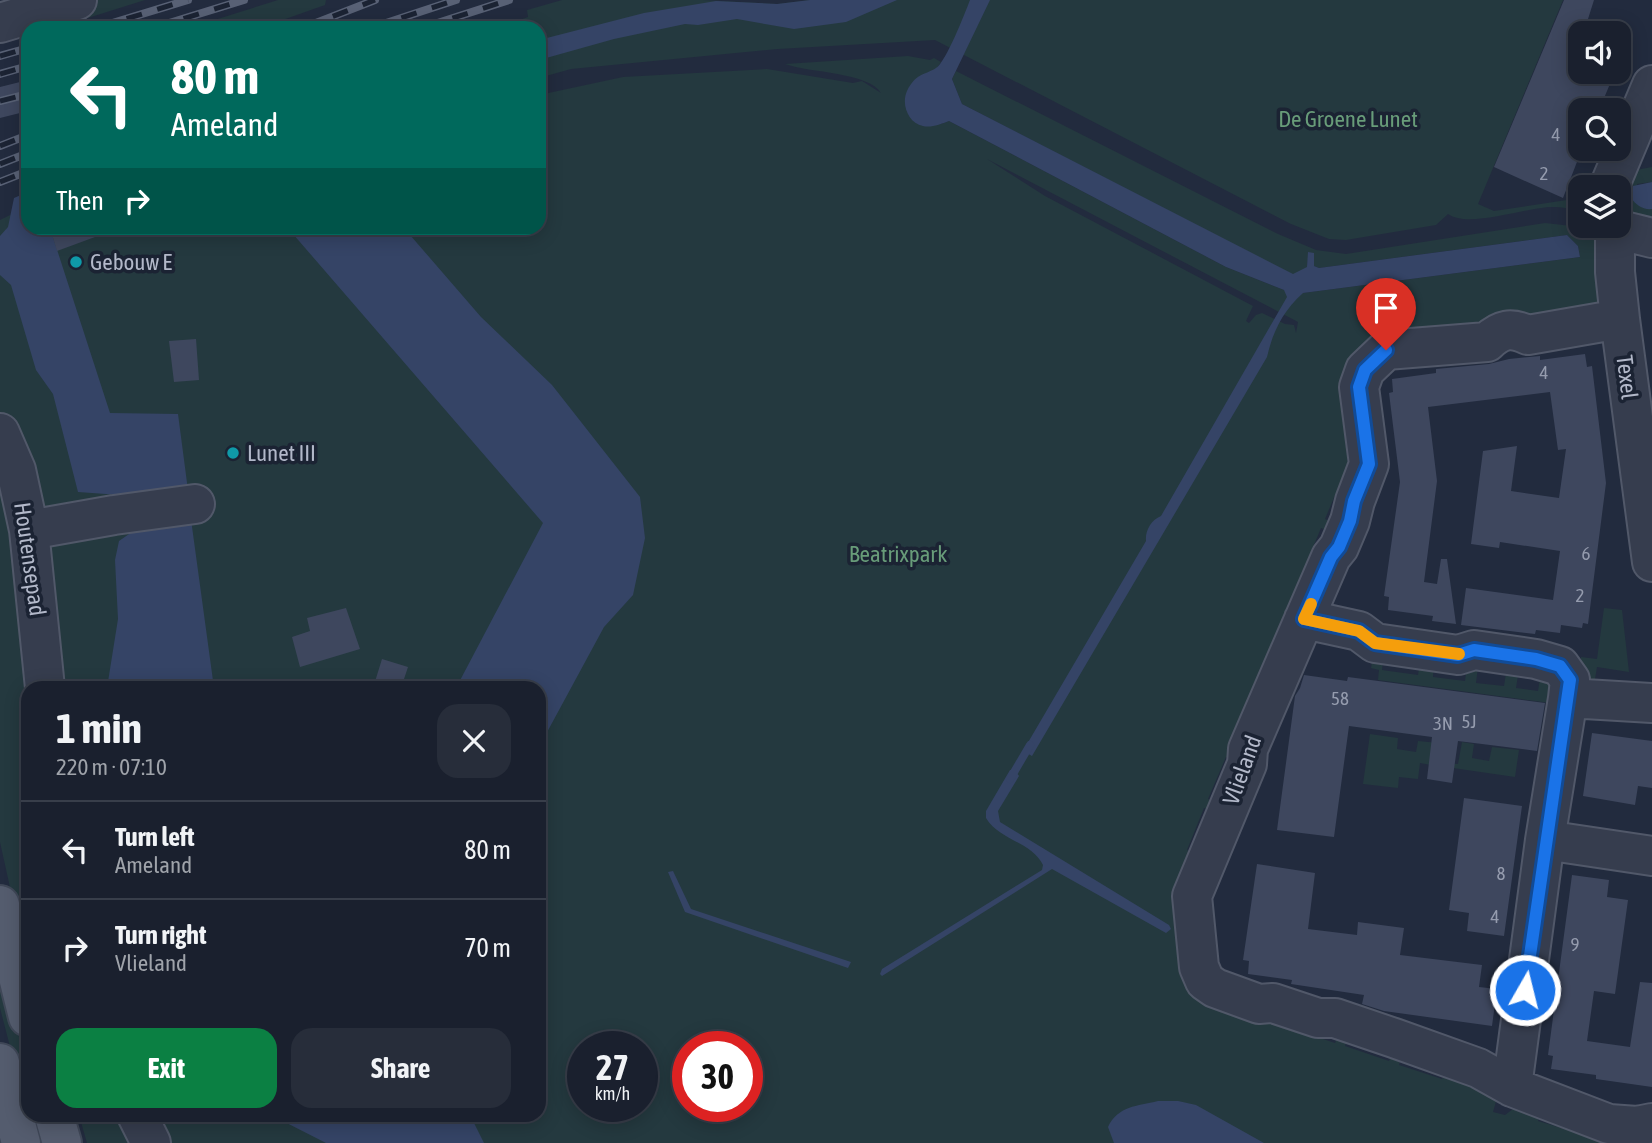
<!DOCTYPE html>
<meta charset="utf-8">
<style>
body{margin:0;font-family:"Asap Condensed",sans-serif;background:#272d3a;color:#f1f3f6;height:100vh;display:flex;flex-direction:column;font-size:26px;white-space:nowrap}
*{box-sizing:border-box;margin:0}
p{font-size:23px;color:#9fa3aa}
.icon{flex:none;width:38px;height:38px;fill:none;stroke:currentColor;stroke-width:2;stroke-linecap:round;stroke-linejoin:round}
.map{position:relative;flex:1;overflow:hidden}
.side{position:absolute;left:21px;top:681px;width:525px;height:441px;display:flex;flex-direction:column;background:#1a202e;border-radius:21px;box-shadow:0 4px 18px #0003,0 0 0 2px #383e4a}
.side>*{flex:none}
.guide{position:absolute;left:21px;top:21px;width:525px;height:214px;border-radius:21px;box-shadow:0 4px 18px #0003,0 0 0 2px #383e4a;background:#00695c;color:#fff;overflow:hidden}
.fabs{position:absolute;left:1568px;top:21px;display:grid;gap:14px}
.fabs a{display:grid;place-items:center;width:63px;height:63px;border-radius:14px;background:#1a202e;box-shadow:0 4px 18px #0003,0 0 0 2px #383e4a;font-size:35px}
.speed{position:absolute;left:567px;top:1031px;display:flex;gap:14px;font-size:35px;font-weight:700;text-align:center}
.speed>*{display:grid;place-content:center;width:91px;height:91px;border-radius:50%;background:#1a202e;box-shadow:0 4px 18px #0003,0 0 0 2px #383e4a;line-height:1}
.speed small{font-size:18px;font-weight:400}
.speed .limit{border:10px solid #d22;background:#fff;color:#111}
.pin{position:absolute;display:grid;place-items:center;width:60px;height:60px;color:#fff;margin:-72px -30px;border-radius:50% 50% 50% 0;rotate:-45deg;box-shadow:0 0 7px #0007}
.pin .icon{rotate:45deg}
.me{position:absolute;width:77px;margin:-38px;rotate:8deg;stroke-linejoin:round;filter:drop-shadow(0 0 5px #0008)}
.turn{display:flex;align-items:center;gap:24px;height:147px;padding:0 35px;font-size:32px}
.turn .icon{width:91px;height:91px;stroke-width:2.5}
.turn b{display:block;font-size:49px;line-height:60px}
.then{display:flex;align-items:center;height:66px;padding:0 35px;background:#0003;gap:14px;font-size:26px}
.round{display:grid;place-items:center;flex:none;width:74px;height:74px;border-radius:21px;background:#272d3a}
.overview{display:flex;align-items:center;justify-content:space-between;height:119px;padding:0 35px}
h1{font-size:42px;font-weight:700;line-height:52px}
.action{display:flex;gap:14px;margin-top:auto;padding:14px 35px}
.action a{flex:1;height:80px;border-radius:21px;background:#0b8043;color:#fff;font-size:28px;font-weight:700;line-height:80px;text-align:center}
.action a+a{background:#272d3a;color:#f1f3f6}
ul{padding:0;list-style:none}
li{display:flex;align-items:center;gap:21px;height:98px;padding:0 35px;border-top:2px solid #383e4a}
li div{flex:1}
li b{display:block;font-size:26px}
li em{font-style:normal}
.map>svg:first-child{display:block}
</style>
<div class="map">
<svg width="1652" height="1143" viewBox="0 0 1652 1143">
<rect width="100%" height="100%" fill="#222b3e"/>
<path fill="#24393f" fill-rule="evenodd" d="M 37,0 L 145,0 L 56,28 L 28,28 L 28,36 L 0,44 L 0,11 Z
M 278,0 L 326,0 L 325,5 L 260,28 L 189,28 Z
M 562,0 L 703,0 L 777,4 L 810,0 L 1563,0 L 1478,204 L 1494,211 L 1580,198 L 1580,210 C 1571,209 1562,207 1553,207 C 1525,207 1469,229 1448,214 L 1436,225 L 1346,240 L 1329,239 L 1291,224 L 935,40 L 778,49 L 571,69 L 539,78 L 539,28 L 496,28 L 528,17 L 527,10 Z
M 908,56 L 930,60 L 934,58 L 941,62 L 937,68 L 941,124 L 949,121 L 1226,267 L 1284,290 L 1303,293 L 1580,257 L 1578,246 L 1567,235 L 1319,268 L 1314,266 L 1309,252 L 1307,268 L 1293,275 L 962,104 L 952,79 L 956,71 L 1278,234 L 1316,250 L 1346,254 L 1545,223 L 1581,227 L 1596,233 L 1605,309 L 1376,341 L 1351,414 L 1342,415 L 1348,462 L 1356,462 L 1352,479 L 1343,476 L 1325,519 L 1340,526 L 1336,534 L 1321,528 L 1303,571 L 1311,575 L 1235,759 L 1226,757 L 1208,799 L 1223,806 L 1220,814 L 1204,808 L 1187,850 L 1195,855 L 1187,940 L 1290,1028 L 1335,1043 L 1339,1035 L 1348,1038 L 1345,1046 L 1389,1061 L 1395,1045 L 1404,1049 L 1399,1065 L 1442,1079 L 1446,1071 L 1497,1098 L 1493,1112 L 1505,1115 L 1517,1106 L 1541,1111 L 1538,1121 L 1612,1143 L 87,1143 L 79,1115 L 539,1115 L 539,688 L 28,688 L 28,947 L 11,892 L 0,842 L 0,220 L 28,206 L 28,228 L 539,228 L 539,95 L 623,77 L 767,69 L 853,83 L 862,81 L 881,93 C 868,72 810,73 785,64 ZM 987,159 L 1298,322 L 1296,333 L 1294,325 L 1285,324 L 1262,313 L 1256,315 L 1249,323 L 1246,321 L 1253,306 L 1045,196 ZM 583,1046 L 642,1046 L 642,1106 L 583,1106 ZM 688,1046 L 747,1046 L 747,1106 L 688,1106 Z
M 1652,167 L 1652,182 L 1637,184 L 1648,209 L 1652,209 L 1652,229 L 1635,221 L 1622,195 L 1636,170 Z
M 1604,608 L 1622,610 L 1629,672 L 1597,667 L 1594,685 C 1581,680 1580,670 1581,657 L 1597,659 Z
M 1374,650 L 1384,651 L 1382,670 L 1418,675 L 1421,656 L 1434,658 L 1433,677 L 1465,681 L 1468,658 L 1479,659 L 1476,683 L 1504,686 L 1507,667 L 1519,669 L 1516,688 L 1538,691 L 1541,672 L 1554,681 L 1550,703 L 1378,680 L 1379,670 L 1371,668 Z
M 1370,734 L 1398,738 L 1397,749 L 1416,752 L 1418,741 L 1439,743 L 1442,767 L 1420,763 L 1418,779 L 1399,777 L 1398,788 L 1363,784 Z
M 1462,742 L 1474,744 L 1472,758 L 1489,761 L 1492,747 L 1519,750 L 1515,777 L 1453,768 L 1454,764 L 1458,764 Z
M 0,959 L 28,1074 L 28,1115 L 39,1115 L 47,1143 L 35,1143 L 0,1008 Z"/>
<path fill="#354466" d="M 810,0 L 897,0 L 846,22 L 794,29 L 737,19 L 698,25 L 685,24 L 614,39 L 539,60 L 539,40 L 644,13 L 716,1 L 777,4 Z
M 970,0 L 990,0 L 952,79 L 962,104 L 1293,274 L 1307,267 L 1308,252 L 1314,253 L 1314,266 L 1319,268 L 1567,235 L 1578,246 L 1580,257 L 1303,293 C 1283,311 1273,331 1267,357 L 1032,756 L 1023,751 L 1146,541 C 1145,531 1151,520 1161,516 L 1287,297 L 1284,290 L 1226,267 L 949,121 C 941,124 931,128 923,126 C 908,123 901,104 907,91 C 916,73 923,76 936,68 C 946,62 965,13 970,0 Z
M 1652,182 L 1652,209 C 1643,210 1636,205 1631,198 L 1633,186 Z
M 28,192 L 28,228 L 50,228 L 110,413 L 178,414 L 189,498 L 127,506 L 120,495 L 78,492 L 53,394 L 36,370 L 11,285 L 0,275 L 0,236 L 8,227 L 14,198 Z
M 159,228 L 404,228 L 481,317 L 552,385 L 640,497 L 645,538 L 633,595 L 604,627 L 539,747 L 539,688 L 456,688 L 543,523 L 293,234 Z
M 190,512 L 214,688 L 107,688 L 118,619 L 115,560 L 119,541 L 132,532 Z
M 1010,770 L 1015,770 L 1019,776 L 998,811 L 1000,822 L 1169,925 L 1171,929 L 1166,933 L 1052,869 L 882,976 L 880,974 L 882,969 L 1042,870 L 1043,865 C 1032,842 999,840 986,818 L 986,811 Z
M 673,871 L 691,909 L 851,962 L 848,968 L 685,912 L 668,872 Z
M 1158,1101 L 1178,1101 L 1196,1105 L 1264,1143 L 1114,1143 L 1108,1127 C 1118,1106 1137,1106 1158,1101 Z
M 271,1115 L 470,1115 L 484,1143 L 326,1143 Z"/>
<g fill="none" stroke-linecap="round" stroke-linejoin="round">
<path stroke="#354466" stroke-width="8" d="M 1010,779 L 1030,745"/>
</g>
<path fill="#3e475e" d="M 1564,0 L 1594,0 L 1588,19 L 1598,25 L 1594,33 L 1580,33 L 1580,72 L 1615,72 L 1599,110 L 1580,110 L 1580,149 L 1582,149 L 1563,198 L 1494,167 Z
M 28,80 L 28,111 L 0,118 L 0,87 Z
M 50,228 L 114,228 L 114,230 L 57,251 Z
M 196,339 L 199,380 L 174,382 L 169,341 Z
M 1585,354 L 1587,367 L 1592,366 L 1606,483 L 1588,624 L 1583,623 L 1582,628 L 1561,625 L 1560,633 L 1536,630 L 1535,634 L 1461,625 L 1466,588 L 1553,600 L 1560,551 L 1500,542 L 1499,548 L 1471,544 L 1483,451 L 1517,446 L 1511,491 L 1559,498 L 1566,449 L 1558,450 L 1550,392 L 1428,407 L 1437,481 L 1424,582 L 1437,584 L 1441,559 L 1447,559 L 1456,624 L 1432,621 L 1433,616 L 1388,610 L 1389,597 L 1384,596 L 1400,482 L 1389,393 L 1393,392 L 1392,379 L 1436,373 L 1436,369 L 1489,364 L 1509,359 L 1540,356 L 1540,360 Z
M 346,608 L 360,649 L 300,667 L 292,637 L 310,631 L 307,618 Z
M 382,659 L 408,667 L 401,688 L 373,688 Z
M 1304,675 L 1347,681 L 1348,677 L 1545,703 L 1537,751 L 1458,741 L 1452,783 L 1427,779 L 1432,737 L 1349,726 L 1334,837 L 1277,830 L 1295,696 L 1300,688 Z
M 1592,733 L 1652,741 L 1652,788 L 1638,786 L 1635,805 L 1583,796 Z
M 1464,798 L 1522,806 L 1504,936 L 1467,931 L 1469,913 L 1449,910 Z
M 1257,864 L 1315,873 L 1308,929 L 1357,935 L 1358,922 L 1404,928 L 1400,955 L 1482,965 L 1479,987 L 1497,989 L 1492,1026 L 1384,1011 L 1362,1004 L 1364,995 L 1291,984 L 1292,980 L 1248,974 L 1249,961 L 1243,960 Z
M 1572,875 L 1609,880 L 1607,897 L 1628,900 L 1615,994 L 1594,991 L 1587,1041 L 1630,1047 L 1640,982 L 1652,983 L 1652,1087 L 1596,1079 L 1596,1075 L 1551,1069 L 1553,1056 L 1548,1055 Z"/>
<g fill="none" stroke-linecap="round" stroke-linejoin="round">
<defs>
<path id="minor" d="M 0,23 L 77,0
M 1609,187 L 1652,85
M 1615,226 L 1615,272 L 1620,319 L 1652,562
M 1616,229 L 1652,238
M 1620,319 L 1528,335 C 1511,327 1501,329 1487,342 L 1386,350 L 1365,370 L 1359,387 L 1369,464 L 1355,501 L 1350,521 L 1339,547 L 1331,557 L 1248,749 L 1247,764 L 1192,896 L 1199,967 L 1205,981 L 1215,988 L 1259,1004 L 1273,1003 L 1318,1018 L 1335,1018 L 1394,1038 L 1478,1068 L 1512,1087 L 1609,1124 L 1637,1126 L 1652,1123
M 0,433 L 16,470 L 29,530 L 45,688
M 29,530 L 114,515 L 195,504
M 1304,619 L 1359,631 L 1375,643 L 1458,655 L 1474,650 L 1536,659 L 1560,666 L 1570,680 L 1568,698 L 1652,703
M 1545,840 L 1652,856
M 1512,1087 L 1545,840 L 1568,698
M 137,1115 L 151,1143"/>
<path id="major" d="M 0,905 L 28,1017
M 0,1063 L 21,1143
M 54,1115 L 62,1143"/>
</defs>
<use href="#minor" stroke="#515869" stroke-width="42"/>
<use href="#major" stroke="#3f4757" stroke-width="42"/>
<use href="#minor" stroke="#363d4e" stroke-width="38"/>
<use href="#major" stroke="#545c6e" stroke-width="38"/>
<defs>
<path id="rail" d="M 96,28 L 188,0
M 153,28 L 244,0
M 303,28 L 375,0
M 371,28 L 456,0
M 422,28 L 509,0
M 0,56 L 28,48
M 0,74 L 28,66
M 0,101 L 28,94
M 0,146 L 28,135
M 0,164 L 28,153
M 0,182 L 28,171"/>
</defs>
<use href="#rail" stroke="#586175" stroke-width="8"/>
<use href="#rail" stroke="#1b2333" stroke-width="5" stroke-dasharray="16" stroke-linecap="butt"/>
</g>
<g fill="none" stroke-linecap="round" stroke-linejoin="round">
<defs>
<path id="route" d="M 1386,350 L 1365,370 L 1359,387 L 1369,464 L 1354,501 L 1350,521 L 1339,547 L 1331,557 L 1304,619 L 1359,631 L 1375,643 L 1458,655 L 1474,650 L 1536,659 L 1560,666 L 1570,680 L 1525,990"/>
</defs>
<use href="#route" stroke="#114b97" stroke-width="18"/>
<use href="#route" stroke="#1a73e8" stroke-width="12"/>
<path stroke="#f59e0b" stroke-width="12" d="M 1311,604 L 1304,619 L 1359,631 L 1375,643 L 1459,654"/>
</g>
<g fill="#0f9aa8" stroke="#1b2333" stroke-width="2.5">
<circle cx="76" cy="262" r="7"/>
<circle cx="233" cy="453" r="7"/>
</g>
<g text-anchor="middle" stroke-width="7" stroke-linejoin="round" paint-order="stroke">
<g font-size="19" fill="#959cae">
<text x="1556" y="141">4</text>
<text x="1544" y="180">2</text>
<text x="1544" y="379">4</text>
<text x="1586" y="560">6</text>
<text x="1580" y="602">2</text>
<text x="1340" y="705">58</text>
<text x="1469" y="728">5J</text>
<text x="1443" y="730">3N</text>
<text x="1501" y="880">8</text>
<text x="1495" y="923">4</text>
<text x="1575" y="951">9</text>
</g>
<g font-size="23" fill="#689c79" stroke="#1b2333">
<text x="1348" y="127">De Groene Lunet</text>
<text x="898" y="562">Beatrixpark</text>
</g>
<g font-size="23" fill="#b2b8c9" stroke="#1b2333" text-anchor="start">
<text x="90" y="270">Gebouw E</text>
<text x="247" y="461">Lunet III</text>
</g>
<g font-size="23" fill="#b2b8c9" stroke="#1b2333">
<text transform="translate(1627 377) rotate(83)" y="8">Texel</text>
<text transform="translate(30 559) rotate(82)" y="8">Houtensepad</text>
<text transform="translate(1242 770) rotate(-70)" y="8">Vlieland</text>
</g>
</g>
</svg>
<div class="fabs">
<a><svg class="icon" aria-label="sound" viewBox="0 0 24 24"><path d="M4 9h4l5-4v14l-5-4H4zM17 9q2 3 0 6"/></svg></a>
<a><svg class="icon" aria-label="search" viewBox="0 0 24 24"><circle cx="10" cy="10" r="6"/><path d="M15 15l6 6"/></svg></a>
<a><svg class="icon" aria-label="layers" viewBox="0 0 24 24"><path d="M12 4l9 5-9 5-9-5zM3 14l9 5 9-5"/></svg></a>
</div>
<div class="speed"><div>27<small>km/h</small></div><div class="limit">30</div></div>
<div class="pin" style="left:1386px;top:350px;background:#d93025"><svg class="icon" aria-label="arrive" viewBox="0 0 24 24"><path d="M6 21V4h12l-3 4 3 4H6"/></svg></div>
<svg class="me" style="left:1525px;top:990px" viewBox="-20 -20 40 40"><circle r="17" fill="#1a73e8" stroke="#fff" stroke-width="3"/><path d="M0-11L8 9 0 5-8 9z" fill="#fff"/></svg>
<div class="guide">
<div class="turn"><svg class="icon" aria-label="left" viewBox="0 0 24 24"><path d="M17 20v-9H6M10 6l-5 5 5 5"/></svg><div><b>80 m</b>Ameland</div></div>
<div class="then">Then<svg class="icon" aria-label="right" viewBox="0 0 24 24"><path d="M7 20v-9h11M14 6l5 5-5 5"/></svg></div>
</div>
<section class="side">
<div class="overview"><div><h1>1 min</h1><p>220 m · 07:10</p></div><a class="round"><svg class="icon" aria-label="close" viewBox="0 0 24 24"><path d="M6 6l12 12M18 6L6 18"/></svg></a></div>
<ul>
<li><svg class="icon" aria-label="left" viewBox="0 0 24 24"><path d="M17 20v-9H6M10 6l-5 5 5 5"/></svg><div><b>Turn left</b><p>Ameland</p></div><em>80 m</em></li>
<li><svg class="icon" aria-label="right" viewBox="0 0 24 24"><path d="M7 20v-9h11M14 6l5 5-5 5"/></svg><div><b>Turn right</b><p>Vlieland</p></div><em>70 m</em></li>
</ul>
<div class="action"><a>Exit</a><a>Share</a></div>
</section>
</div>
